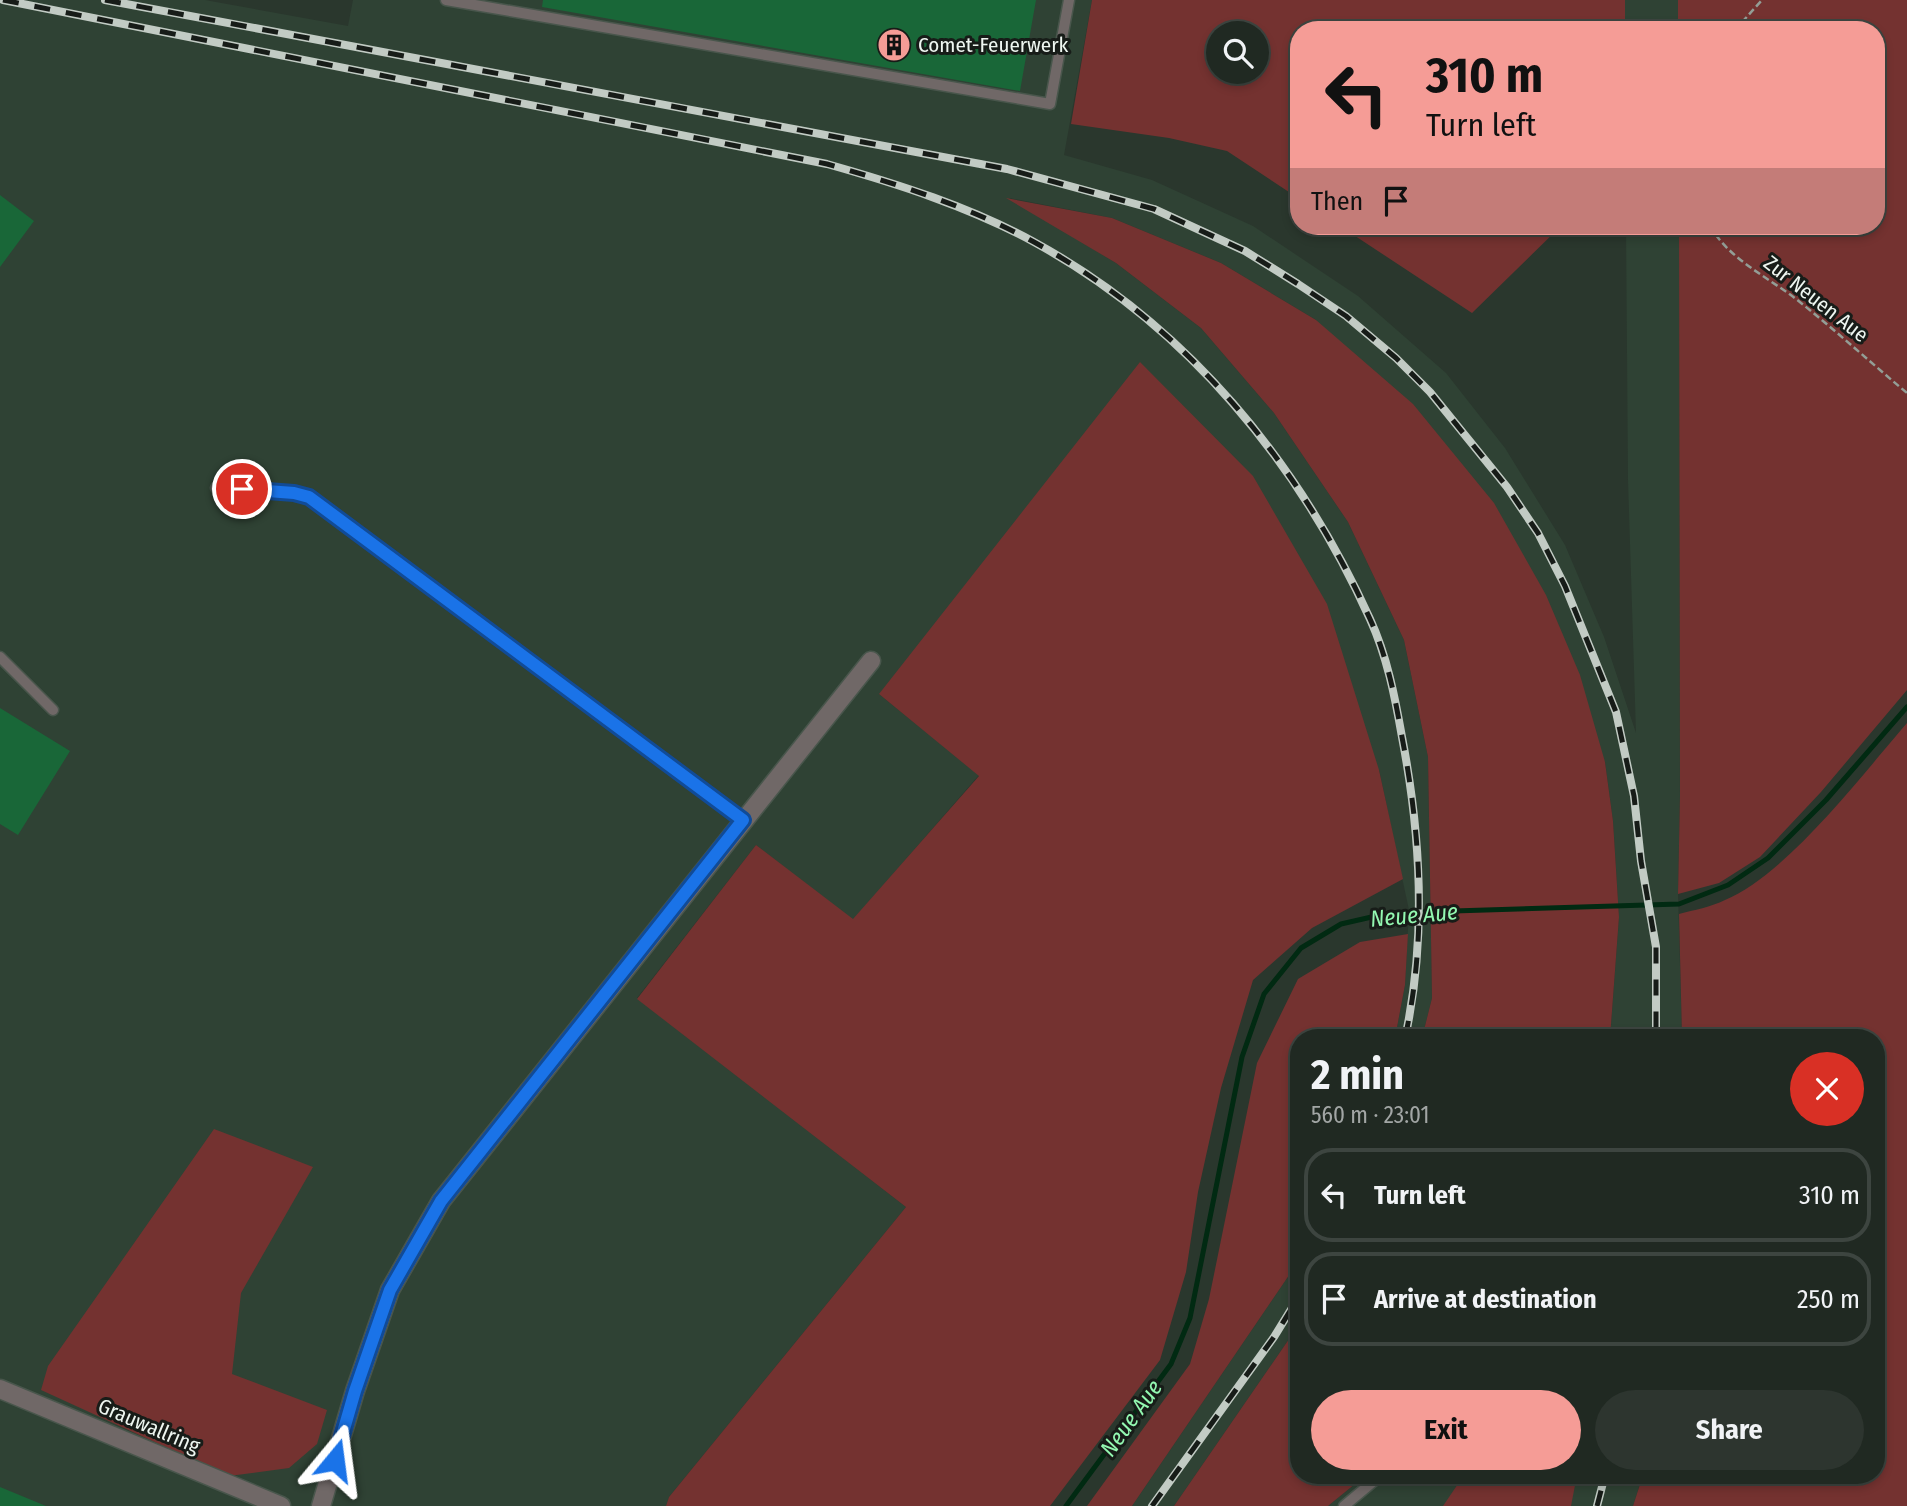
<!DOCTYPE html>
<meta charset="utf-8">
<style>
body{margin:0;font-family:"Fira Sans Condensed",sans-serif;background:#2d352f;color:#f1f3f6;height:100vh;display:flex;flex-direction:column;font-size:26px;white-space:nowrap}
*{box-sizing:border-box;margin:0}
p{font-size:23px;color:#a2a6a5}
.icon{flex:none;width:38px;height:38px;fill:none;stroke:currentColor;stroke-width:2;stroke-linecap:round;stroke-linejoin:round}
.map{position:relative;flex:1;overflow:hidden}
.side{position:absolute;left:1290px;top:1029px;width:595px;height:455px;display:flex;flex-direction:column;background:#202922;border-radius:28px;box-shadow:0 4px 10px #0003,0 0 0 2px #3d4540}
.side>*{flex:none}
.guide{position:absolute;left:1290px;top:21px;width:595px;height:214px;border-radius:28px;box-shadow:0 4px 10px #0003,0 0 0 2px #3d4540;background:#f59c96;color:#111;overflow:hidden}
.controls{position:absolute;left:1206px;top:21px;display:grid;gap:14px}
.controls a{display:grid;place-items:center;width:63px;height:63px;border-radius:50%;background:#202922;box-shadow:0 4px 10px #0003,0 0 0 2px #3d4540;font-size:35px}
.pin{position:absolute;display:grid;place-items:center;width:60px;height:60px;color:#fff;margin:-30px;border:4px solid #fff;border-radius:50%;box-shadow:0 2px 7px #0007}
.me{position:absolute;width:77px;margin:-38px;rotate:16deg;stroke-linejoin:round;filter:drop-shadow(0 0 5px #0008)}
.turn{display:flex;align-items:center;gap:24px;height:147px;padding:0 21px;font-size:32px}
.turn .icon{width:91px;height:91px;stroke-width:2.5}
.turn b{display:block;font-size:49px;line-height:60px}
.then{display:flex;align-items:center;height:66px;padding:0 21px;background:#0003;gap:14px;font-size:26px}
.round{display:grid;place-items:center;flex:none;width:74px;height:74px;border-radius:37px;background:#2d352f}
.headline{display:flex;align-items:center;justify-content:space-between;height:119px;padding:0 21px}
h1{font-size:42px;font-weight:700;line-height:52px}
.primary-button{display:flex;gap:14px;margin-top:auto;padding:14px 21px}
.primary-button a{flex:1;height:80px;border-radius:42px;background:#f59c96;color:#111;font-size:28px;font-weight:700;line-height:80px;text-align:center}
.primary-button a+a{background:#2d352f;color:#f1f3f6}
ul{padding:0;list-style:none}
li{display:flex;align-items:center;gap:21px;height:94px;margin:0 14px 10px;padding:0 7px;border:4px solid #3d4540;border-radius:28px}
li div{flex:1}
li b{display:block;font-size:26px}
li em{font-style:normal}
.map>svg:first-child{display:block}
</style>
<div class="map">
<svg width="1907" height="1506" viewBox="0 0 1907 1506">
<rect width="100%" height="100%" fill="#2a372d"/>
<path fill="#2f4234" d="M 0,0 L 205,0 L 348,26 L 353,0 L 1092,0 L 1064,155 L 1152,180 L 1253,226 L 1358,296 L 1446,373 L 1505,448 L 1565,545 L 1604,637 L 1636,733 L 1628,480 L 1626,226 L 1679,226 L 1680,795 L 1678,894 L 1682,1038 L 1610,1038 L 1619,917 L 1613,821 L 1605,762 L 1316,320 L 1221,263 L 1112,218 L 1009,198 L 1116,263 L 1201,328 L 1274,413 L 1348,522 L 1404,640 L 1428,757 L 1432,998 L 1422,1038 L 1395,1038 L 1405,985 L 1409,910 L 1379,770 L 879,694 L 979,775 L 853,920 L 756,845 L 637,998 L 906,1207 L 669,1497 L 666,1506 L 0,1506 Z
M 1625,0 L 1678,0 L 1678,30 L 1625,30 Z
M 1298,1262 L 1298,1326 L 1174,1506 L 1132,1506 Z
M 1366,1475 L 1643,1475 L 1633,1506 L 1328,1506 Z"/>
<path fill="#743230" fill-rule="evenodd" d="M 1092,0 L 1625,0 L 1625,30 L 1298,30 L 1298,198 L 1227,151 L 1169,138 L 1071,124 ZM 1218,33 L 1256,33 L 1256,72 L 1218,72 Z
M 1678,0 L 1907,0 L 1907,690 L 1821,792 L 1760,857 L 1719,883 L 1678,894 L 1680,795 L 1679,226 L 1876,226 L 1876,30 L 1678,30 Z
M 1006,198 L 1112,218 L 1221,263 L 1316,320 L 1413,404 L 1494,503 L 1546,595 L 1580,675 L 1605,762 L 1613,821 L 1619,917 L 1610,1038 L 1422,1038 L 1432,998 L 1428,757 L 1404,640 L 1348,522 L 1274,413 L 1201,328 L 1116,263 Z
M 1340,226 L 1561,226 L 1472,313 Z
M 1140,362 L 1253,476 L 1327,604 L 1379,770 L 1403,879 L 1312,928 L 1253,980 L 1221,1088 L 1198,1192 L 1186,1272 L 1160,1360 L 1050,1506 L 666,1506 L 669,1497 L 906,1207 L 637,999 L 756,845 L 853,919 L 979,776 L 879,694 Z
M 1907,723 L 1907,1506 L 1633,1506 L 1643,1475 L 1876,1475 L 1876,1038 L 1682,1038 L 1679,914 C 1694,910 1711,907 1725,900 C 1787,874 1862,775 1907,723 Z
M 1408,934 L 1405,985 L 1395,1038 L 1298,1038 L 1298,1262 L 1132,1506 L 1087,1506 L 1190,1364 L 1209,1299 L 1257,1063 L 1298,979 L 1360,942 Z
M 214,1129 L 313,1167 L 241,1293 L 232,1374 L 327,1410 L 317,1444 L 289,1468 L 229,1476 L 41,1390 L 48,1366 Z
M 1298,1326 L 1298,1475 L 1366,1475 L 1328,1506 L 1174,1506 Z
M 1464,1475 L 1577,1475 L 1571,1506 L 1443,1506 Z"/>
<g fill="none" stroke-linecap="round" stroke-linejoin="round">
<path stroke="#012a12" stroke-width="5" d="M 1066,1506 L 1171,1364 L 1190,1318 L 1242,1057 L 1264,994 L 1301,948 L 1341,924 L 1389,913 L 1679,904 L 1728,885 L 1768,858 L 1826,800 L 1907,707"/>
</g>
<path fill="#196738" d="M 543,0 L 1036,0 L 1020,91 L 542,7 Z
M 0,195 L 34,221 L 0,267 Z
M 0,708 L 70,751 L 18,835 L 0,824 Z
M 0,1487 L 46,1506 L 0,1506 Z"/>
<g fill="none" stroke-linecap="round" stroke-linejoin="round">
<defs>
<path id="service" d="M 446,0 L 1050,104 L 1069,0
M 216,488 L 294,493 L 309,497 L 743,820
M 0,657 L 53,710
M 1344,1506 L 1381,1475"/>
<path id="minor" d="M 0,1389 L 281,1506
M 321,1506 L 355,1391 L 390,1290 L 441,1201 L 871,661"/>
</defs>
<use href="#service" stroke="#49564c" stroke-width="13"/>
<use href="#minor" stroke="#49564c" stroke-width="21"/>
<path stroke="#939e96" stroke-width="2.5" stroke-dasharray="7 3.5" stroke-linecap="butt" d="M 1735,30 L 1762,0
M 1710,226 C 1729,259 1766,276 1796,299 C 1834,329 1870,362 1907,393"/>
<use href="#service" stroke="#706867" stroke-width="10"/>
<use href="#minor" stroke="#706867" stroke-width="18"/>
<defs>
<path id="rail" d="M 3,0 L 827,164 C 898,184 970,207 1034,242 C 1186,325 1299,462 1370,619 C 1387,656 1395,697 1402,737 C 1421,836 1427,938 1405,1038
M 105,0 L 1007,169 L 1154,209 L 1245,251 L 1298,284 L 1346,316 L 1396,358 L 1430,392 L 1507,487 L 1538,533 L 1565,586 L 1616,712 L 1634,796 L 1641,861 L 1656,947 L 1656,1038
M 1152,1506 L 1274,1337 L 1298,1298
M 1597,1506 L 1605,1475"/>
</defs>
<use href="#rail" stroke="#c2cbc4" stroke-width="8"/>
<use href="#rail" stroke="#171c18" stroke-width="5" stroke-dasharray="16" stroke-linecap="butt"/>
</g>
<g fill="none" stroke-linecap="round" stroke-linejoin="round">
<defs>
<path id="route" d="M 242,489 L 294,493 L 309,497 L 743,820 L 441,1201 L 390,1290 L 355,1391 L 335,1460"/>
</defs>
<use href="#route" stroke="#114b97" stroke-width="18"/>
<use href="#route" stroke="#1a73e8" stroke-width="12"/>
</g>
<defs>
<symbol id="building-disc" viewBox="-11 -11 22 22"><circle r="9.5" fill="#f59c96" stroke="#171c18"/><path d="M-4-6H4V6H1V3H-1V6H-4ZM-2.5-4.3h1.7v1.8h-1.7ZM.8-4.3h1.7v1.8H.8ZM-2.5-1h1.7V.8h-1.7ZM.8-1h1.7V.8H.8Z" fill="#111"/></symbol>
</defs>
<g fill-rule="evenodd">
<use href="#building-disc" x="875" y="26" width="38" height="38"/>
</g>
<g text-anchor="middle" stroke-width="6" stroke-linejoin="round" paint-order="stroke">
<g font-size="21" fill="#eef6f0" stroke="#171c18" text-anchor="start">
<text x="918" y="52">Comet-Feuerwerk</text>
</g>
<g font-size="21" fill="#eef6f0" stroke="#171c18">
<text transform="translate(1816 299) rotate(38)" y="7">Zur Neuen Aue</text>
<text transform="translate(149 1426) rotate(23)" y="7">Grauwallring</text>
</g>
<g font-size="23" font-style="italic" fill="#93f8b1" stroke="#171c18">
<text transform="translate(1414 915) rotate(-5)" y="8">Neue Aue</text>
<text transform="translate(1131 1418) rotate(-54)" y="8">Neue Aue</text>
</g>
</g>
</svg>
<div class="controls">
<a><svg class="icon" aria-label="search" viewBox="0 0 24 24"><circle cx="10" cy="10" r="6"/><path d="M15 15l6 6"/></svg></a>
</div>
<div class="pin" style="left:242px;top:489px;background:#d93025"><svg class="icon" aria-label="arrive" viewBox="0 0 24 24"><path d="M6 21V4h12l-3 4 3 4H6"/></svg></div>
<svg class="me" style="left:335px;top:1460px" viewBox="-20 -20 40 40"><path d="M0-17L14 15 0 8-14 15z" fill="#1a73e8" stroke="#fff" stroke-width="4"/></svg>
<div class="guide">
<div class="turn"><svg class="icon" aria-label="left" viewBox="0 0 24 24"><path d="M17 20v-9H6M10 6l-5 5 5 5"/></svg><div><b>310 m</b>Turn left</div></div>
<div class="then">Then<svg class="icon" aria-label="arrive" viewBox="0 0 24 24"><path d="M6 21V4h12l-3 4 3 4H6"/></svg></div>
</div>
<section class="side">
<div class="headline"><div><h1>2 min</h1><p>560 m · 23:01</p></div><a class="round" style="background:#d93025;color:#fff"><svg class="icon" aria-label="close" viewBox="0 0 24 24"><path d="M6 6l12 12M18 6L6 18"/></svg></a></div>
<ul>
<li><svg class="icon" aria-label="left" viewBox="0 0 24 24"><path d="M17 20v-9H6M10 6l-5 5 5 5"/></svg><div><b>Turn left</b></div><em>310 m</em></li>
<li><svg class="icon" aria-label="arrive" viewBox="0 0 24 24"><path d="M6 21V4h12l-3 4 3 4H6"/></svg><div><b>Arrive at destination</b></div><em>250 m</em></li>
</ul>
<div class="primary-button"><a>Exit</a><a>Share</a></div>
</section>
</div>
